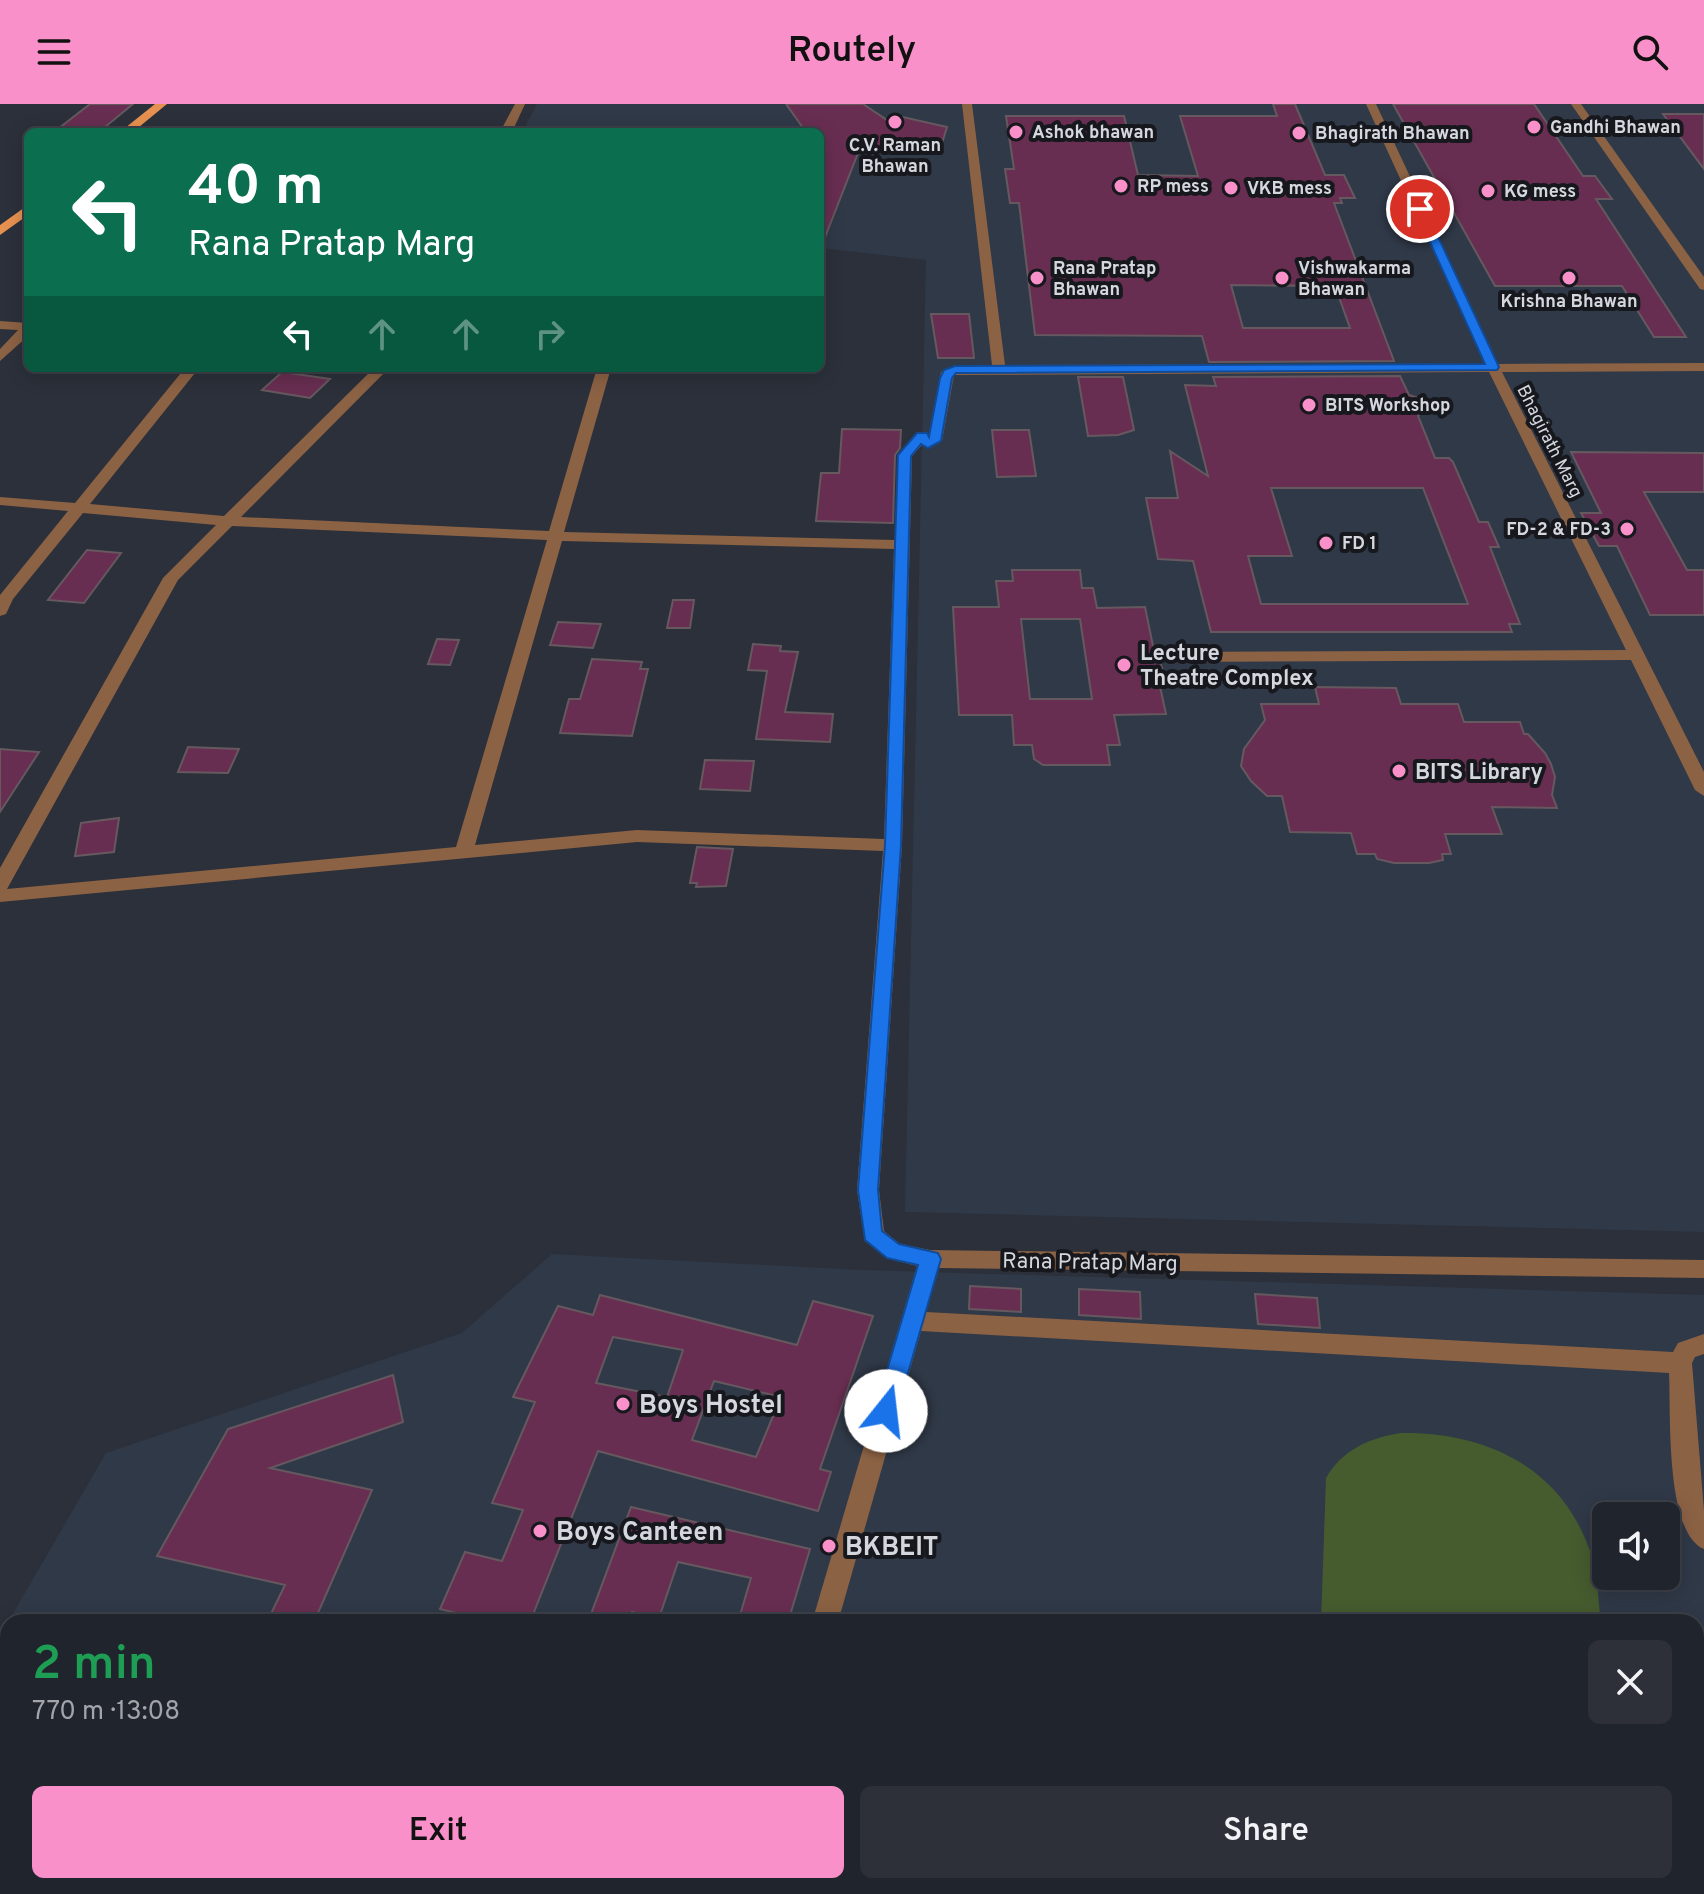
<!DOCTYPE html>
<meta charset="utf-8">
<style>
body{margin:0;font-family:Overpass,sans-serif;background:#2d3038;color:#f1f3f6;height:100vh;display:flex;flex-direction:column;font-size:30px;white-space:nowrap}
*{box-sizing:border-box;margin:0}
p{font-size:26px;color:#a2a4a9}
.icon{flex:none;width:44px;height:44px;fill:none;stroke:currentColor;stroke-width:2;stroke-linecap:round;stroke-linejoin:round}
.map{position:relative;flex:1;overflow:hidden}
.details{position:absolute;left:0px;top:1510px;width:1704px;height:280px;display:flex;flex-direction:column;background:#20242c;border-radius:24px 24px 0 0;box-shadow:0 4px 20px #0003,0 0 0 2px #3d4148}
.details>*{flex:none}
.banner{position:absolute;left:24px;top:24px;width:800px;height:244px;border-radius:12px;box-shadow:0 4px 20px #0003,0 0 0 2px #3d4148;background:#0b6e4f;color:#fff;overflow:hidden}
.buttons{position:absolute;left:1592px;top:1398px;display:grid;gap:16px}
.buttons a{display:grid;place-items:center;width:88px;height:88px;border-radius:12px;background:#20242c;box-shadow:0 4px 20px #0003,0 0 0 2px #3d4148;font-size:40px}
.pin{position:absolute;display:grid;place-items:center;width:68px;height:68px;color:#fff;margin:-34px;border:4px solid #fff;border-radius:50%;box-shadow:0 2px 8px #0007}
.me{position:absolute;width:88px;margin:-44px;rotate:16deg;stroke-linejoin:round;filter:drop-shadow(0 0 6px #0008)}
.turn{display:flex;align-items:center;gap:28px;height:168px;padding:0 32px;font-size:36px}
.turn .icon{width:104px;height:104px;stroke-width:2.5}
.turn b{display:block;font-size:56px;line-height:68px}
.lanes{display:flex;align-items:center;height:76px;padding:0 32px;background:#0003;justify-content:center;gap:40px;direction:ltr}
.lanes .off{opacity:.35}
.round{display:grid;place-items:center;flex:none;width:84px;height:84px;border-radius:12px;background:#2d3038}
.head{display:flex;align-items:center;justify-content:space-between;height:136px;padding:0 32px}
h1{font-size:48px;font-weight:600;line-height:60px;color:#1e9e55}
.cta{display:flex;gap:16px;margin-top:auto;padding:16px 32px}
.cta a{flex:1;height:92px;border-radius:12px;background:#f990ca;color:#111;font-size:32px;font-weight:600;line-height:92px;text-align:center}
.cta a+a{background:#2d3038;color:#f1f3f6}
header{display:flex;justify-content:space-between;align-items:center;height:104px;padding:0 32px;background:#f990ca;color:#111;font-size:36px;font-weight:600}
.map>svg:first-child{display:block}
</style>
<header><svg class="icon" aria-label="menu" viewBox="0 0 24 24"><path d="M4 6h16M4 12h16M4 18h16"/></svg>Routely<svg class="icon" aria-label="search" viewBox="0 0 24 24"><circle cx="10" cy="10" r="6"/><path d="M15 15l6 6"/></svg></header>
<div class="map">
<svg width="1704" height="1790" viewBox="0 0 1704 1790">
<rect width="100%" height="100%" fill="#2b303a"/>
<path fill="#303948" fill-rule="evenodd" d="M 537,0 L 1704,0 L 1704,1128 L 905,1108 L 926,156 L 820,144 L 820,28 L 522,28 Z
M 552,1150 L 862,1166 L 1704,1191 L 1704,1790 L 0,1790 L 0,1532 L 8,1519 L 8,1782 L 1696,1782 L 1696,1518 L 8,1518 L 106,1349 L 462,1229 ZM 1606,1412 L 1666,1412 L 1666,1472 L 1606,1472 Z"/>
<path fill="#465c2f" d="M 1401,1329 C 1490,1328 1566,1366 1593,1456 C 1598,1475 1598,1498 1601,1518 L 1321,1518 L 1326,1374 C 1342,1346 1369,1334 1401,1329 Z"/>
<path fill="#682e51" stroke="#65585f" stroke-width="2" fill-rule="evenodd" d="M 90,0 L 133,0 L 99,28 L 54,28 Z
M 786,0 L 863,0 L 887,16 L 894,11 L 947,23 L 939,49 L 860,44 L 822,141 L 820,28 L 806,28 Z
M 1273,0 L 1295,0 L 1325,71 L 1344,71 L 1355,94 L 1340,94 L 1342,99 L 1334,99 L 1394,257 L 1209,258 L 1202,232 L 1035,231 L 1019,99 L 1010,99 L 1005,65 L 1014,65 L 1006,12 L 1124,12 L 1138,71 L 1198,72 L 1180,12 L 1277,12 ZM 1231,181 L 1335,182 L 1350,224 L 1243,224 Z
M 1393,0 L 1534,0 L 1583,72 L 1595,72 L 1612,95 L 1596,95 L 1686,233 L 1654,233 L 1622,182 L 1495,182 Z
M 1663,10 L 1704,10 L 1704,65 Z
M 931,210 L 969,210 L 974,254 L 938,254 Z
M 282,268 L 330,275 L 310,294 L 262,286 Z
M 1400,272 L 1409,291 L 1431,298 L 1418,312 L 1435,354 L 1449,354 L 1453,358 L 1479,418 L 1488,418 L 1499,443 L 1490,443 L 1520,520 L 1509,520 L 1512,528 L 1211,528 L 1193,457 L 1158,455 L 1146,394 L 1178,394 L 1170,347 L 1208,372 L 1185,281 L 1216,282 L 1213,273 ZM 1271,384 L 1423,384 L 1468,500 L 1261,500 L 1248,452 L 1292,452 Z
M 1078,273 L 1123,273 L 1134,326 L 1118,331 L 1088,332 Z
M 842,325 L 901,326 L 900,344 L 895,351 L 893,419 L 816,417 L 821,369 L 839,369 Z
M 992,326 L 1029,326 L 1036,372 L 997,373 Z
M 1571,348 L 1704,349 L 1704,388 L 1644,388 L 1687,466 L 1704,466 L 1704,511 L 1650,511 L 1617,442 L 1599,442 L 1581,409 L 1601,409 Z
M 87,446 L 121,449 L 84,499 L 48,496 Z
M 1012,466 L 1080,466 L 1082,484 L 1093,484 L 1097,504 L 1145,503 L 1153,542 L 1157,542 L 1158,545 L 1148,554 L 1161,561 L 1162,564 L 1156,564 L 1166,610 L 1114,611 L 1120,641 L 1107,641 L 1110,661 L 1043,661 L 1034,655 L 1032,641 L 1014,641 L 1012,611 L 959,611 L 953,503 L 999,503 L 996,477 L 1013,477 ZM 1021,515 L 1080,515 L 1092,595 L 1030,595 Z
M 673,496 L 694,496 L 690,524 L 667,524 Z
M 558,518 L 601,520 L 593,544 L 550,541 Z
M 437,535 L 459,536 L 450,561 L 428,560 Z
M 753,540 L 781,542 L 780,547 L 798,548 L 785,608 L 833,610 L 830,638 L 756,635 L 767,567 L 748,566 Z
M 592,555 L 642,558 L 640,565 L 648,565 L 632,632 L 560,629 L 569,595 L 580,595 Z
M 1315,583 L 1396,584 L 1401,600 L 1458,600 L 1464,618 L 1520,618 L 1524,630 L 1528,630 L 1545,649 L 1551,660 L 1555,673 L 1552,691 L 1557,704 L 1492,703 L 1502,730 L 1445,730 L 1451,750 L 1442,750 L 1443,756 L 1429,759 L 1394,759 L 1377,755 L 1375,750 L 1357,750 L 1351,729 L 1290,728 L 1282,692 L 1267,692 L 1251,677 L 1241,662 L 1244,645 L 1265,616 L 1261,600 L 1319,600 Z
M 188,643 L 239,645 L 228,669 L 178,668 Z
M 0,645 L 39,648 L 0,708 Z
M 705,656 L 754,657 L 750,687 L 700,685 Z
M 119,714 L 114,748 L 75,752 L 81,719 Z
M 697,743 L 733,745 L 726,782 L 696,783 L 697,779 L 690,779 Z
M 970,1182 L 1021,1185 L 1021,1208 L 969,1205 Z
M 1079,1185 L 1140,1188 L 1141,1215 L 1079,1211 Z
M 1255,1190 L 1317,1194 L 1320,1224 L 1258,1220 Z
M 600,1191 L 797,1241 L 813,1197 L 873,1212 L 820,1365 L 831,1368 L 818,1407 L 598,1347 L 530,1518 L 493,1518 L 440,1505 L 465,1448 L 502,1457 L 523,1406 L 492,1399 L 535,1298 L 513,1293 L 558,1202 L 593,1211 ZM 613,1233 L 683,1246 L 667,1293 L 596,1279 ZM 714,1277 L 781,1293 L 756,1353 L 692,1336 Z
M 393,1271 L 403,1318 L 270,1364 L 372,1386 L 314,1518 L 267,1518 L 285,1481 L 157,1452 L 228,1325 Z
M 631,1403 L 810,1445 L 788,1518 L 738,1518 L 751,1474 L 678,1458 L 659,1514 L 632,1508 L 629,1518 L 588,1518 Z"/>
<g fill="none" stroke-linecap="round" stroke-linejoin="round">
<path fill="#8c6244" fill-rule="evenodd" d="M 515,0 L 525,0 L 512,28 L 500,28 Z
M 962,0 L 972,0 L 1005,261 L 1485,260 L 1366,0 L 1376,0 L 1498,260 L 1704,259 L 1704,267 L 1502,268 L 1704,668 L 1704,692 L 1695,686 L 1631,556 L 1159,558 L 1151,553 L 1159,548 L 1626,546 L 1489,268 L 954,271 L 942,337 L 928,344 L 922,341 L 912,352 L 902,741 L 879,1086 L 884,1127 L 900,1140 L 930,1146 L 1704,1156 L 1704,1174 L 939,1164 L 926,1208 L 1673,1248 L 1678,1239 L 1704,1230 L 1704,1250 L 1695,1253 L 1692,1259 L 1704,1407 L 1704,1445 C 1665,1430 1671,1306 1669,1269 L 921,1227 L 838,1518 L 812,1518 L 917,1162 L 886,1154 L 865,1137 L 857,1086 L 883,747 L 637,738 L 0,798 L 0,764 L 163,474 L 216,421 L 83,409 L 13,495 L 6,510 L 0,512 L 0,491 L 68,407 L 0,401 L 0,393 L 75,399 L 185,264 L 199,264 L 90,400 L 224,412 L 374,264 L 389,264 L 241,413 L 549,427 L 597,264 L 611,264 L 564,428 L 895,436 L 898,351 L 917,329 L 929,332 L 941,268 L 965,261 L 992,261 ZM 232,422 L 547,436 L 456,743 L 7,785 L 178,476 ZM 562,437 L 894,445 L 884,735 L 637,726 L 475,741 Z
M 1571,0 L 1581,0 L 1704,173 L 1704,186 L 1700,185 Z
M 0,217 L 28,219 L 28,232 L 0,257 L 0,245 L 18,226 L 0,225 Z
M 733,1782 L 763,1782 L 761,1790 L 731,1790 Z"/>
<path fill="#e79150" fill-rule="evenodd" d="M 155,0 L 167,0 L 133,28 L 120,28 Z
M 28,101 L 28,111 L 0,131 L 0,121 Z"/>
</g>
<path fill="#1a73e8" stroke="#114b97" stroke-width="2" d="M 1420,102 L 1425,105 L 1499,263 L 1497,266 L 956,269 L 952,274 L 941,337 L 928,344 L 921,340 L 911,352 L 901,741 L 878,1086 L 882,1127 L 899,1140 L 938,1149 L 941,1155 L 897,1307 L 894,1314 L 886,1317 L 878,1314 L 875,1307 L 918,1161 L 887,1154 L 865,1136 L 858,1086 L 885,741 L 898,351 L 917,329 L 927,329 L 929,333 L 940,274 L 944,266 L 955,262 L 1485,260 L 1415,105 Z"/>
<g fill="#f990ca" stroke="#16181d" stroke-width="3">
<circle cx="895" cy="18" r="8"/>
<circle cx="1534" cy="23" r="8"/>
<circle cx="1016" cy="28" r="8"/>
<circle cx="1299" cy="29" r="8"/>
<circle cx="1121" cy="82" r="8"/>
<circle cx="1231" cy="84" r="8"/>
<circle cx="1488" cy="87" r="8"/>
<circle cx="1037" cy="174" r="8"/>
<circle cx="1282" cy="174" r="8"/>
<circle cx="1569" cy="174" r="8"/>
<circle cx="1309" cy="301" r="8"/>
<circle cx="1627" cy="425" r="8"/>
<circle cx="1326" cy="439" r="8"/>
<circle cx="1124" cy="561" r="8"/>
<circle cx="1399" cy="667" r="8"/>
<circle cx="623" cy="1300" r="8"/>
<circle cx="540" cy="1427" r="8"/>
<circle cx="829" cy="1442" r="8"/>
</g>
<g text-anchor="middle" stroke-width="8" stroke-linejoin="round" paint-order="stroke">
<g font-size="18" font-weight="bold" fill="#d4d8de" stroke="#16181d" text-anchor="start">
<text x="1550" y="29">Gandhi Bhawan</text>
<text x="1032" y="34">Ashok bhawan</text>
<text x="1315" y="35">Bhagirath Bhawan</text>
<text x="895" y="47" text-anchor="middle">C.V. Raman<tspan x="895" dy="21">Bhawan</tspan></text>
<text x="1137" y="88">RP mess</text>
<text x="1247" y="90">VKB mess</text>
<text x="1504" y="93">KG mess</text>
<text x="1053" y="170">Rana Pratap<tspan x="1053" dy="21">Bhawan</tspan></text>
<text x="1298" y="170">Vishwakarma<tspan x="1298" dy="21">Bhawan</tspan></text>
<text x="1569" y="203" text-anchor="middle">Krishna Bhawan</text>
<text x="1325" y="307">BITS Workshop</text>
<text x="1611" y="431" text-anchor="end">FD-2 &amp; FD-3</text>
<text x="1342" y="445">FD 1</text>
</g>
<g font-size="18" fill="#d4d8de" stroke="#16181d">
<text transform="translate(1550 337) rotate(63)" y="6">Bhagirath Marg</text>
</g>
<g font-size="22" font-weight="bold" fill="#d4d8de" stroke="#16181d" text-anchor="start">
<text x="1140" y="556">Lecture<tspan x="1140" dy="25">Theatre Complex</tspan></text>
<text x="1415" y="675">BITS Library</text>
</g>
<g font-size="22" fill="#d4d8de" stroke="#16181d">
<text transform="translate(1090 1157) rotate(1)" y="8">Rana Pratap Marg</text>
</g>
<g font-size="26" font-weight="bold" fill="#d4d8de" stroke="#16181d" text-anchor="start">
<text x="639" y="1309">Boys Hostel</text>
<text x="556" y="1436">Boys Canteen</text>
<text x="845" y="1451">BKBEIT</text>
</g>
</g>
</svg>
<div class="buttons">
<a><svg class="icon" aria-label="sound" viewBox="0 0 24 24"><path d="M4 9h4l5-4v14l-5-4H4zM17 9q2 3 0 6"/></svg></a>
</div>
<div class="pin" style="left:1420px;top:105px;background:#d93025"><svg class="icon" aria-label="arrive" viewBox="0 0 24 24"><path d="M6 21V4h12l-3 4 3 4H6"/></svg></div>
<svg class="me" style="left:886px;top:1307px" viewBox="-20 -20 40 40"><circle r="19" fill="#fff"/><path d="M0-13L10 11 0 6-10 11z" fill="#1a73e8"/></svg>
<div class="banner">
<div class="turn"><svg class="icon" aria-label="left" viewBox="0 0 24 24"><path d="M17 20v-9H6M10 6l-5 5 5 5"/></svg><div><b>40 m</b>Rana Pratap Marg</div></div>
<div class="lanes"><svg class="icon" aria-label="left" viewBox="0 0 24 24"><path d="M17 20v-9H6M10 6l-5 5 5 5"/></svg><svg class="icon off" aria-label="ahead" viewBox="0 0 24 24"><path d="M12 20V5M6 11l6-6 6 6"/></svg><svg class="icon off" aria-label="ahead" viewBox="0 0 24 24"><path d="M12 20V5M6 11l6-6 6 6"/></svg><svg class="icon off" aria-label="right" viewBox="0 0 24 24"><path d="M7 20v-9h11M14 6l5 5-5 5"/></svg></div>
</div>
<section class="details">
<div class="head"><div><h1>2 min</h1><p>770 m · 13:08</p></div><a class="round"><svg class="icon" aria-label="close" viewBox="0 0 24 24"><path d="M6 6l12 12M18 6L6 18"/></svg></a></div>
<div class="cta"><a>Exit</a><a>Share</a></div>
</section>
</div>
